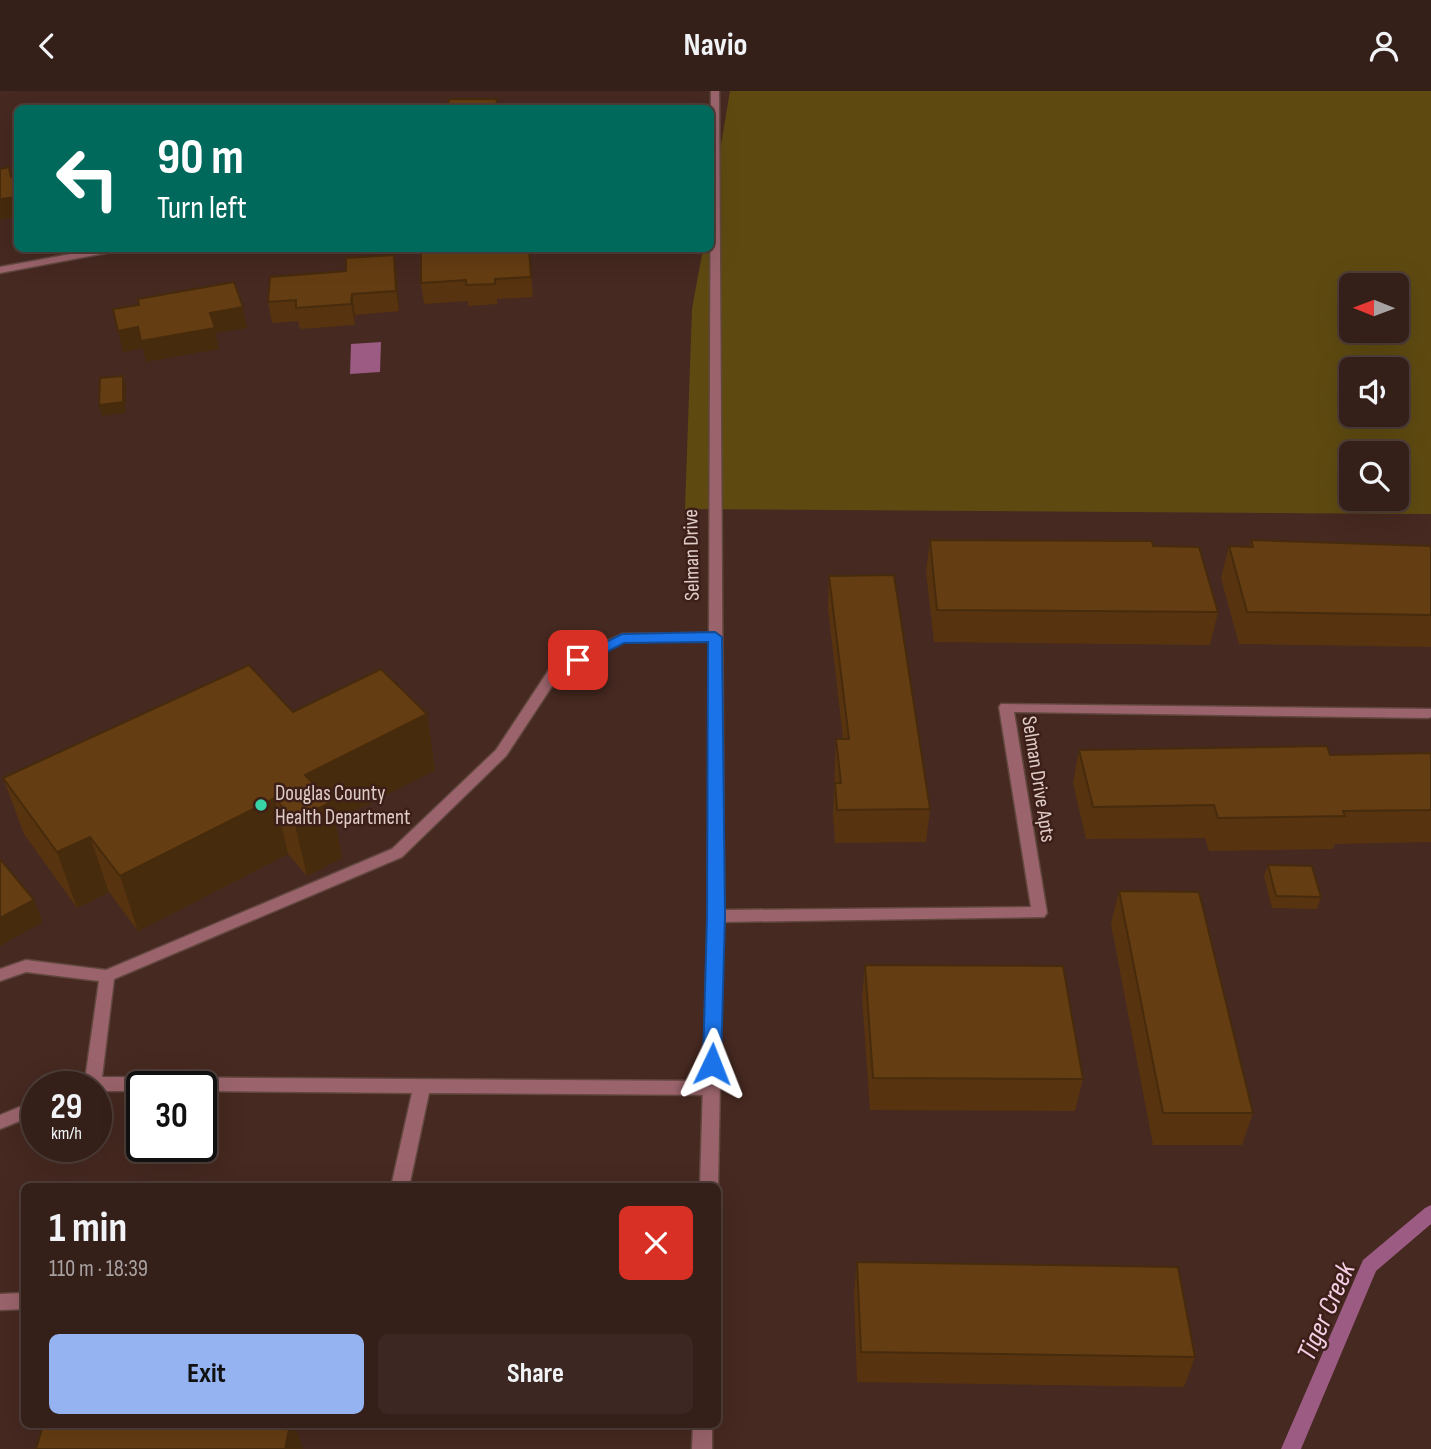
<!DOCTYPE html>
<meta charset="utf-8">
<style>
body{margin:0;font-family:"Sofia Sans Condensed",sans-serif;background:#3c2722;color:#f1f3f6;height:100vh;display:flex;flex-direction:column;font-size:26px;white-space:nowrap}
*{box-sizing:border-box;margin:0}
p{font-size:23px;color:#a9a2a2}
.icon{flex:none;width:38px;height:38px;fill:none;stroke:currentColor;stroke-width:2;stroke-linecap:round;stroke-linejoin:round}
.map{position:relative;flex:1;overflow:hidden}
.drawer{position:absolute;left:21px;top:1092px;width:700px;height:245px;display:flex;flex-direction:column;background:#341f19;border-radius:10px;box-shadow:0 7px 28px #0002,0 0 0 2px #4e3d38}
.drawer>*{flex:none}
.hud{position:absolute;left:14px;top:14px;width:700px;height:147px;border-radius:10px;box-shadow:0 7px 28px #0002,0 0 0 2px #4e3d38;background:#00695c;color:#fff;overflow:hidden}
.needle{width:46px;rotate:271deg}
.buttons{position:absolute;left:1339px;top:182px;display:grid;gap:14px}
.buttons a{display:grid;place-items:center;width:70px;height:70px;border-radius:10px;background:#341f19;box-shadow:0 7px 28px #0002,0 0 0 2px #4e3d38;font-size:35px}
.speed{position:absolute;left:21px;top:980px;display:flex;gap:14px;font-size:35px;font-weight:700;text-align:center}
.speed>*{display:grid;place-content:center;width:91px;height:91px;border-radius:50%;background:#341f19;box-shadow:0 7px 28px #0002,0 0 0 2px #4e3d38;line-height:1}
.speed small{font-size:18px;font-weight:400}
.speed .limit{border:4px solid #111;border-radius:10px;background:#fff;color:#111}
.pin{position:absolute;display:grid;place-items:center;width:60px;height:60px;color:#fff;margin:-30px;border-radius:14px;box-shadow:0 4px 10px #0006}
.me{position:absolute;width:77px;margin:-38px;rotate:2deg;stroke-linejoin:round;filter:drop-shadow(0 0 5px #0008)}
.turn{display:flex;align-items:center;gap:24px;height:147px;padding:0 28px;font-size:32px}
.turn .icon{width:91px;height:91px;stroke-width:2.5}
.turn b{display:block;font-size:49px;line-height:60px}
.round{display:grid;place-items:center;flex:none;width:74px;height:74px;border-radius:10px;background:#3c2722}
.head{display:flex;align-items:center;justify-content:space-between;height:119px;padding:0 28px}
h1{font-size:42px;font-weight:700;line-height:52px}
.cta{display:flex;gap:14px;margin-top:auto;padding:14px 28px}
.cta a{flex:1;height:80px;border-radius:10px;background:#95b2f1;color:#111;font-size:28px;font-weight:700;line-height:80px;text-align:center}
.cta a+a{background:#3c2722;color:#f1f3f6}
header{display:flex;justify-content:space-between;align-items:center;height:91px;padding:0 28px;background:#341f19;font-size:32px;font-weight:700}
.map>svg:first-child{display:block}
</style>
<header><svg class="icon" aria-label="back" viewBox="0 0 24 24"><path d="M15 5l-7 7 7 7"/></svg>Navio<svg class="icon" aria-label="person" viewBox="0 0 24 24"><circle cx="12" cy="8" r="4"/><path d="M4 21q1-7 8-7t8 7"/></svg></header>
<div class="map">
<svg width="1431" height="1358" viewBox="0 0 1431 1358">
<rect width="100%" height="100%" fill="#462921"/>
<path fill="#5e4a11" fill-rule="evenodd" d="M 730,0 L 1431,0 L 1431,423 L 685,418 L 692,218 L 703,158 L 710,158 L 711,113 ZM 1351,194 L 1396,194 L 1396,240 L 1351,240 ZM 1351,278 L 1396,278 L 1396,324 L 1351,324 ZM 1351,362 L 1396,362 L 1396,408 L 1351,408 Z"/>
<path fill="#9c5b82" d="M 381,251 L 380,281 L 350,283 L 351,253 Z"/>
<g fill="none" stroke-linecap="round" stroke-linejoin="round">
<path fill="#9c5b82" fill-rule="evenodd" d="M 1431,1114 L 1431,1133 L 1376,1180 L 1301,1358 L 1281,1358 L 1363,1169 L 1425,1117 Z"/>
<defs>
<path id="lane" d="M 715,542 L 720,543 L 721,546 L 720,549 L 624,551 L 560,583 L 506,665 L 402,766 L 114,888 L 102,986 L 711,990 L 717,992 L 719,997 L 717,1002 L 711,1004 L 429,1002 L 409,1096 L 391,1096 L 412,1002 L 201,1000 L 201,996 L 142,996 L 142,1000 L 96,1000 L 96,996 L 78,996 L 80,991 L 85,989 L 99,890 L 26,881 L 0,890 L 0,878 L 26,869 L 106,879 L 392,758 L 496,659 L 550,577 L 622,543 Z
M 37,1009 L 37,1023 L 0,1038 L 0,1024 Z
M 24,1202 L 24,1218 L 0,1219 L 0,1203 Z"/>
<path id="street" d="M 711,0 L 719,0 L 724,819 L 1031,816 L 999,616 L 1001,613 L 1431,618 L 1431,626 L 1428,627 L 1014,621 L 1047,822 L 1044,826 L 723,831 L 718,1096 L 700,1096 L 708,825 Z
M 98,158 L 116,158 L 111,161 L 0,182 L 0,176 Z
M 693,1334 L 712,1334 L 712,1358 L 692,1358 Z"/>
</defs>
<use href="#lane" stroke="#62473f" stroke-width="3"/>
<use href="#street" stroke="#62473f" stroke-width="3"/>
<use href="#lane" fill="#9b646c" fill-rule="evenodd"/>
<use href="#street" fill="#9b646c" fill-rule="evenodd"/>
</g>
<path fill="#57340f" d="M 529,158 L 533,206 L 497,208 L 497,213 L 468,215 L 468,210 L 424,213 L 421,192 Z
M 394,164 L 397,184 L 399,220 L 355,224 L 355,234 L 300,238 L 298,230 L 272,232 L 268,211 L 346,180 Z
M 930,449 L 1153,455 L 1218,521 L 1210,554 L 934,551 L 926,481 Z
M 1251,449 L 1431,455 L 1431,556 L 1239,553 L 1221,487 L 1229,455 L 1250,456 Z
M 829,485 L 930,718 L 926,751 L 835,752 L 833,724 L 836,648 L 843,648 L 828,517 Z
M 293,621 L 427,623 L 435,679 L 335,730 L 342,767 L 307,785 L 288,763 L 138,840 L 109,801 L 77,817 L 24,743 L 3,687 Z
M 1079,659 L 1330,664 L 1431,662 L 1431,751 L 1335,753 L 1333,758 L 1209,760 L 1205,747 L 1086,748 L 1073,692 Z
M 1268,774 L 1321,806 L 1317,818 L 1272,817 L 1264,785 Z
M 1119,800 L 1253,1022 L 1242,1054 L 1153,1054 L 1111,833 Z
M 865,874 L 1083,988 L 1075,1020 L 870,1019 L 862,906 Z
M 857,1171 L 1195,1266 L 1184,1296 L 857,1291 L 854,1202 Z"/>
<path fill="#472b0d" d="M 18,106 L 18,126 L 0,129 L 0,108 Z
M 394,164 L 397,184 L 399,220 L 396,200 Z
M 352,203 L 355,224 L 355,234 L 351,213 Z
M 243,216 L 247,237 L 216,242 L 219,258 L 146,271 L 141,250 L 210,222 Z
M 138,236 L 143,257 L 123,261 L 118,240 Z
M 123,285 L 126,295 L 125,322 L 102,325 L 99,314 Z
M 427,623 L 435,679 L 335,730 L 342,767 L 307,785 L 294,730 L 305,684 Z
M 275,707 L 288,763 L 138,840 L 120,785 Z
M 90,746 L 109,801 L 77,817 L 57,761 Z
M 34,809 L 43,831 L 0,855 L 0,827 Z
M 290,1334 L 295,1334 L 303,1358 L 285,1358 Z"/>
<path fill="#653d12" stroke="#472b0d" stroke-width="2" d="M 449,8 L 497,8 L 496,17 L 536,16 L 536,18 L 447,18 Z
M 9,76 L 11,86 L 18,85 L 18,106 L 0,108 L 0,78 Z
M 506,158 L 529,158 L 531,186 L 495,188 L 495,193 L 466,194 L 466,189 L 421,192 L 421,162 Z
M 394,164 L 396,200 L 352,203 L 351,213 L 296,217 L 296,209 L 268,211 L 270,186 L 346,180 L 346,167 Z
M 234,191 L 243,216 L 210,222 L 215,237 L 141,250 L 138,236 L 118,240 L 113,218 L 139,214 L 138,208 Z
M 123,285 L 123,311 L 99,314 L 100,287 Z
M 930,449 L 1152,450 L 1153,455 L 1199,456 L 1218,521 L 937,519 Z
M 1251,449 L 1431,455 L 1431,524 L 1247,521 L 1229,455 L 1253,456 Z
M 894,484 L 930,718 L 837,719 L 835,692 L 841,692 L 836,648 L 849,648 L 829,485 Z
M 249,574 L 293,621 L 381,578 L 427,623 L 305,684 L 331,711 L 294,730 L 275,707 L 120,785 L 90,746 L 57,761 L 3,687 Z
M 1327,655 L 1330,664 L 1431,662 L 1431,719 L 1343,720 L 1345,725 L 1218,727 L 1214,714 L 1093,716 L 1079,659 Z
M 0,768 L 34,809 L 0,827 Z
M 1268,774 L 1312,775 L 1321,806 L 1276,805 Z
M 1119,800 L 1199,801 L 1253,1022 L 1163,1022 Z
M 865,874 L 1063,875 L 1083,988 L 873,987 Z
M 857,1171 L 1178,1176 L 1195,1266 L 861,1261 Z
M 43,1334 L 290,1334 L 285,1358 L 36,1358 Z"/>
<path fill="#1a73e8" stroke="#114b97" stroke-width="2" d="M 715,541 L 722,546 L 725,825 L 721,973 L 712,980 L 703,973 L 707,825 L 708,551 L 624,552 L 583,573 L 578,574 L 570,569 L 622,543 Z"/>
<circle fill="#39d4a5" stroke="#3c1f18" stroke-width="2.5" cx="261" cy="714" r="7"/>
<g text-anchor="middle" stroke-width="5" stroke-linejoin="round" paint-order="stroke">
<g font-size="21" fill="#e0cdc7" stroke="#3c1f18">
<text transform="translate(691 464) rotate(-91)" y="7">Selman Drive</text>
<text transform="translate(1039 688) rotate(81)" y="7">Selman Drive Apts</text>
</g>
<g font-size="21" fill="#e0cdc7" stroke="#3c1f18" text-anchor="start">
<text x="275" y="709">Douglas County<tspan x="275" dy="24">Health Department</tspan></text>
</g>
<g font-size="28" font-style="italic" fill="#f5cee4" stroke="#3c1f18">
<text transform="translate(1325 1220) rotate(-66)" y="10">Tiger Creek</text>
</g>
</g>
</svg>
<div class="buttons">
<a><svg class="needle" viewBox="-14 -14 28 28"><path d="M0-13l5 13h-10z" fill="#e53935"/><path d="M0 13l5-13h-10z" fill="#a9a2a2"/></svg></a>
<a><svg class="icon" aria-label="sound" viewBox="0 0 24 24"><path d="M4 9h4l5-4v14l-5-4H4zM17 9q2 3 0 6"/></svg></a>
<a><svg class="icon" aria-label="search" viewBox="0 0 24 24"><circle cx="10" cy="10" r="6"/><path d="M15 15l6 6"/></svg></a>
</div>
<div class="speed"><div>29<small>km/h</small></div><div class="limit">30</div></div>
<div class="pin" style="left:578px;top:569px;background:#d93025"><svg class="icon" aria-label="arrive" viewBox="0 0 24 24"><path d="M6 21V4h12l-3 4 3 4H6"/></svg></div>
<svg class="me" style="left:712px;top:973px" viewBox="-20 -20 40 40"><path d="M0-17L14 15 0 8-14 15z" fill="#1a73e8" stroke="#fff" stroke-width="4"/></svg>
<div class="hud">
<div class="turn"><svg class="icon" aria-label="left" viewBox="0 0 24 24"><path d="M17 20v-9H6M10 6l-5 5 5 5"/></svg><div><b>90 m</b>Turn left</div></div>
</div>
<section class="drawer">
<div class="head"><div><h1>1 min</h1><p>110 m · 18:39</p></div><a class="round" style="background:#d93025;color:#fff"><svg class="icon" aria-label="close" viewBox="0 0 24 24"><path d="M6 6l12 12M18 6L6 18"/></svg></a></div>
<div class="cta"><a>Exit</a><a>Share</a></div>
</section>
</div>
